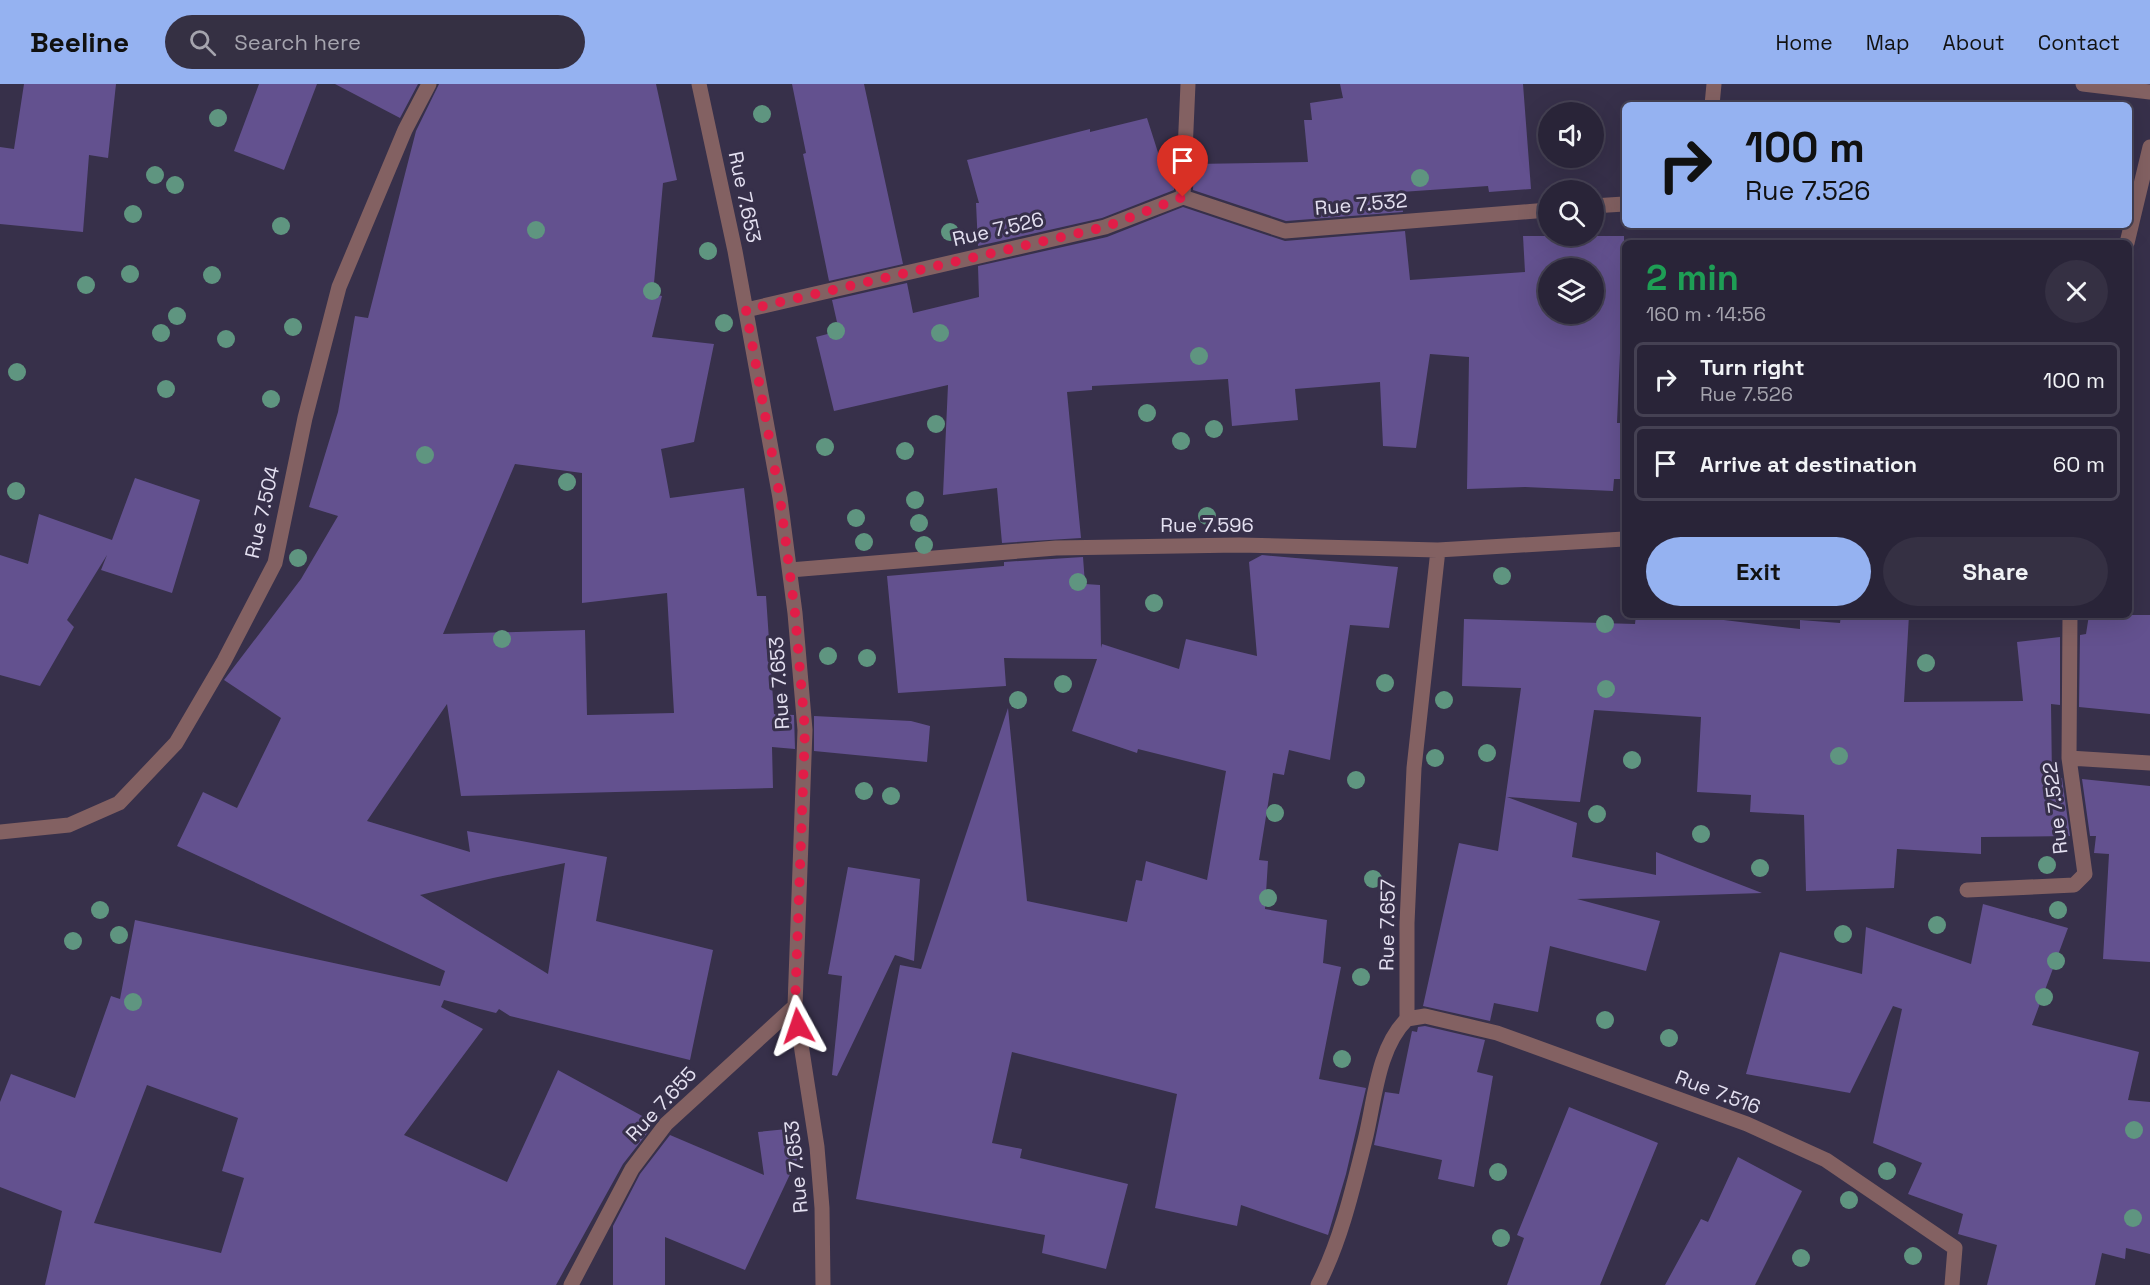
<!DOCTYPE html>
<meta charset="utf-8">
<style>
body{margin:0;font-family:"Space Grotesk",sans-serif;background:#353043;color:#f1f3f6;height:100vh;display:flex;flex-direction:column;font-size:22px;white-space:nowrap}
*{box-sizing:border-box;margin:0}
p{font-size:20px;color:#a5a4ae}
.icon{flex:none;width:33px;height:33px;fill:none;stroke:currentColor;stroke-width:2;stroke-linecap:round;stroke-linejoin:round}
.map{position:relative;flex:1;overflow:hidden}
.panel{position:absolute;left:1622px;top:156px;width:510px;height:378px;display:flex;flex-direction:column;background:#292438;border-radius:9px;box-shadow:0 6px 24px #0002,0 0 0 2px #454153}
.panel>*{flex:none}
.banner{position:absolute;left:1622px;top:18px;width:510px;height:126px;border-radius:9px;box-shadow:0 6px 24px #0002,0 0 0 2px #454153;background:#95b2f1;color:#111;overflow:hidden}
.tools{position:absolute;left:1538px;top:18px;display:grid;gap:12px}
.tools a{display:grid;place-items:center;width:66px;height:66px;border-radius:50%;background:#292438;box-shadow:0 6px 24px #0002,0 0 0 2px #454153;font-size:30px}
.pin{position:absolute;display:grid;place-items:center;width:51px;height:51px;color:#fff;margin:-62px -26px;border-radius:50% 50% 50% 0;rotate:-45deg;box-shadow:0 0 6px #0007}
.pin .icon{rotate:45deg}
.me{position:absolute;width:66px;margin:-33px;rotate:355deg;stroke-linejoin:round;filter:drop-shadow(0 0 4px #0008)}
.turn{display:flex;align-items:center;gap:21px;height:126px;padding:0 24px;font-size:27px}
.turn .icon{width:78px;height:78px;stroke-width:2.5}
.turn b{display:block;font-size:42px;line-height:51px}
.round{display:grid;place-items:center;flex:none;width:63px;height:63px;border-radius:32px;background:#353043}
.summary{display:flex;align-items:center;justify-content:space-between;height:102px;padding:0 24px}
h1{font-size:36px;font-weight:800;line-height:45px;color:#1e9e55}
.button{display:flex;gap:12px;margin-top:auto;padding:12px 24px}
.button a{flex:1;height:69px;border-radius:36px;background:#95b2f1;color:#111;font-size:24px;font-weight:800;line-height:69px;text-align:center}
.button a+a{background:#353043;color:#f1f3f6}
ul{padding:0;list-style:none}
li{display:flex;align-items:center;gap:18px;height:75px;margin:0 12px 9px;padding:0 12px;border:3px solid #454153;border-radius:9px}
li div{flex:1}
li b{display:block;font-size:22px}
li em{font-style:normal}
header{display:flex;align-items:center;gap:36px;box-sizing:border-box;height:84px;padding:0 30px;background:#95b2f1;color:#111}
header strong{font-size:28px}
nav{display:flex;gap:33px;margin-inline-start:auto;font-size:21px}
.search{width:420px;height:54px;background:#353043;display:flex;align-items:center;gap:15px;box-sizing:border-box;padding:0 21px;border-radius:33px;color:#a5a4ae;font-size:22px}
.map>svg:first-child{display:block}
</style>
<header>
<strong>Beeline</strong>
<div class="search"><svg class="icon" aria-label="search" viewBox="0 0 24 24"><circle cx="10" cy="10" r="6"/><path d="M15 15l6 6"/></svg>Search here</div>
<nav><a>Home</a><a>Map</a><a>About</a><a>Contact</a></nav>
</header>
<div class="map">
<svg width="2150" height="1201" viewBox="0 0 2150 1201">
<rect width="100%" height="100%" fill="#37304a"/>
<path fill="#63518f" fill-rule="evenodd" d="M 24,0 L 116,0 L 108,74 L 89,71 L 83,148 L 0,140 L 0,63 L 14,65 Z
M 259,0 L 317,0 L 284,86 L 234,67 Z
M 335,0 L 418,0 L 400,34 Z
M 439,0 L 656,0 L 677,96 L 663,99 L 653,210 L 662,212 L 652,253 L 714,260 L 694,358 L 661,365 L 670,414 L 744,404 L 757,512 L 766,512 L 774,630 L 794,631 L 795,665 L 772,663 L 773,704 L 461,712 L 447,620 L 367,737 L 470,768 L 467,747 L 607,773 L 596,837 L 713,866 L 690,976 L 510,932 L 499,925 L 496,929 L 444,916 L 441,923 L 483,945 L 404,1051 L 507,1098 L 558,986 L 644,1033 L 641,1039 L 652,1043 L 623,1080 L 556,1201 L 45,1201 L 62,1127 L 0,1103 L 0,1018 L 11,990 L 75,1014 L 111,912 L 120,915 L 135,836 L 440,902 L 445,887 L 177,762 L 203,708 L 237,724 L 281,634 L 224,596 L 301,495 L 338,432 L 309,423 L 338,328 L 355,232 L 368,234 L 416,47 ZM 515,380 L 582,389 L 582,519 L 667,509 L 674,629 L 587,631 L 585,546 L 443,550 ZM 565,779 L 548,890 L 420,811 L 493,794 ZM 147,1001 L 238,1034 L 222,1087 L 244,1094 L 221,1169 L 94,1139 Z
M 792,0 L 864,0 L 903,180 L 829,197 L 803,70 L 806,69 Z
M 1340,0 L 1523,0 L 1531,105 L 1489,108 L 1488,102 L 1401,108 L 1403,128 L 1286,137 L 1193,106 L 1194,80 L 1308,78 L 1304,36 L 1312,36 L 1310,19 L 1343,14 Z
M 1147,34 L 1162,81 L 1175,81 L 1174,106 L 1102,134 L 978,162 L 976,119 L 979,119 L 967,76 L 1090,45 L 1090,48 Z
M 1183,123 L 1285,157 L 1405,147 L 1410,196 L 1525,188 L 1523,152 L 1624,152 L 1624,269 L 1620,269 L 1617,339 L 1624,339 L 1624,395 L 1614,395 L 1613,407 L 1525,403 L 1467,405 L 1469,273 L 1430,270 L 1416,364 L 1383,362 L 1380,298 L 1295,305 L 1298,336 L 1232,342 L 1228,295 L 1092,302 L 1092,306 L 1067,308 L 1081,454 L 1002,459 L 997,404 L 943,411 L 948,301 L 834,327 L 816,253 L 839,247 L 832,216 L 907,199 L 913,229 L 979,213 L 978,182 L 1107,153 ZM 1548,184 L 1593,184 L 1593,230 L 1548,230 Z
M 135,394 L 200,416 L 172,509 L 101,486 L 107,471 L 67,536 L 74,543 L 40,602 L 0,591 L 0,471 L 28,480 L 39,430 L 112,456 Z
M 1262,471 L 1398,483 L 1389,544 L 1350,541 L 1330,676 L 1289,666 L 1284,691 L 1273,689 L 1259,776 L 1268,777 L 1265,825 L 1327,836 L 1323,879 L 1341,883 L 1319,995 L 1366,1004 L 1346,1090 L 1328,1151 L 1241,1121 L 1237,1142 L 1155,1124 L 1177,1010 L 1012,968 L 992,1059 L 1022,1065 L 1020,1074 L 1128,1100 L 1106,1185 L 1042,1169 L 1045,1151 L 856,1115 L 900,881 L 921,885 L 1008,624 L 1027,817 L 1127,838 L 1136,796 L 1142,797 L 1146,777 L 1207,796 L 1226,687 L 1138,665 L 1137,669 L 1072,647 L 1097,575 L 1004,574 L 1006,602 L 898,609 L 887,492 L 1004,482 L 1004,478 L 1083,473 L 1085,500 L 1100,501 L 1101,564 L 1102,560 L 1179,585 L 1186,555 L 1257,572 L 1249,478 Z
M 1636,531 L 1682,531 L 1800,545 L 1800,536 L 1840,539 L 1841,531 L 1909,531 L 1904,618 L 2023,617 L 2017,558 L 2060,553 L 2060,621 L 2051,620 L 2052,693 L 2062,694 L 2070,752 L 1981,753 L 1981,770 L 1897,765 L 1894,804 L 1806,807 L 1804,731 L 1750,728 L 1751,711 L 1697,708 L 1701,633 L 1594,626 L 1580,718 L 1507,713 L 1577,739 L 1572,773 L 1656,791 L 1656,768 L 1762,809 L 1577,815 L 1660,837 L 1646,887 L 1550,862 L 1538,928 L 1494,919 L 1490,937 L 1423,922 L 1459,759 L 1498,767 L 1521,604 L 1462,602 L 1464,535 L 1635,540 Z
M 2089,531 L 2150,531 L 2150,630 L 2079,623 L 2080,551 L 2086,550 Z
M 814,632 L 911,637 L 930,642 L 927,678 L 814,667 Z
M 2082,695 L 2150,702 L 2150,878 L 2103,875 L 2109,770 L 2094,769 L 2096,752 L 2090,752 Z
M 848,783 L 920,795 L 914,877 L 895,871 L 837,992 L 832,991 L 842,892 L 828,890 Z
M 1983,820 L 2068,844 L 2032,941 L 2139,968 L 2128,1016 L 2150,1018 L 2150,1170 L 2126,1164 L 2125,1175 L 2102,1169 L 2095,1201 L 1987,1201 L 1997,1161 L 1958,1150 L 1963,1130 L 1908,1110 L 1922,1079 L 1873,1059 L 1902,925 L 1893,922 L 1850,1009 L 1746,990 L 1780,868 L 1862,890 L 1866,843 L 1971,880 Z
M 1425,942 L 1485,956 L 1477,988 L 1493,992 L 1474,1103 L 1438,1095 L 1442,1076 L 1374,1061 L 1385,1008 L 1399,1010 L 1412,947 L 1417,948 L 1418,943 Z
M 1569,1023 L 1658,1059 L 1600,1201 L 1507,1201 L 1524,1154 L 1517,1151 Z
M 797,1044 L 800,1069 L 745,1186 L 665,1153 L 665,1201 L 613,1201 L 613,1142 L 640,1090 L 670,1051 L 764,1091 L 758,1048 Z
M 1738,1073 L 1802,1107 L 1755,1201 L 1665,1201 L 1701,1135 L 1708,1138 Z"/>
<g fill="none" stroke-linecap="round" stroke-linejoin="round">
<path stroke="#836162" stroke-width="15" d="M 699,0 L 735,167 L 780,414 L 795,529 L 805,646 L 795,922 L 817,1063 L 822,1124 L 823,1201
M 2083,0 L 2150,8
M 1712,21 L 1714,0
M 1183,113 L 1285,147 L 1548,126
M 1183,113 L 1188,0
M 1593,122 L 1624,120
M 2127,159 L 2150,63
M 746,226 L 1105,143 L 1183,113
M 790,486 L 1056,464 L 1239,461 L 1438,466 L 1624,455
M 2069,674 L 2150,679
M 0,748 L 69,741 L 119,719 L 176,659 L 224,577 L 275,479 L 305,334 L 339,203 L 405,46 L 429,0
M 1967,806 L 2074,801 L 2085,790 L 2069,674 L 2070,531
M 1407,935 L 1425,932 L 1497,949 L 1747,1040 L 1826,1076 L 1955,1164 L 1952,1201
M 571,1201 L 632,1085 L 666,1040 L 795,922
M 1318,1201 C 1341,1156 1353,1104 1365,1056 C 1375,1016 1377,965 1407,935 L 1407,839 L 1414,684 L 1438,466"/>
</g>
<g fill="#5f9580">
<circle cx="762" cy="30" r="9"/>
<circle cx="218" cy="34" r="9"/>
<circle cx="155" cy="91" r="9"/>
<circle cx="1420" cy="94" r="9"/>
<circle cx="175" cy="101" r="9"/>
<circle cx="133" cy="130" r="9"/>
<circle cx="281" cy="142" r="9"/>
<circle cx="536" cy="146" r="9"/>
<circle cx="950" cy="148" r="9"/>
<circle cx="708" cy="167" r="9"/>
<circle cx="130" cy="190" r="9"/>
<circle cx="212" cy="191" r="9"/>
<circle cx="86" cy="201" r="9"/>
<circle cx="652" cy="207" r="9"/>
<circle cx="177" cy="232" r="9"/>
<circle cx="724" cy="239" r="9"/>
<circle cx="293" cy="243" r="9"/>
<circle cx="836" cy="247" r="9"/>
<circle cx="161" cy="249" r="9"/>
<circle cx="940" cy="249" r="9"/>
<circle cx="226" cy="255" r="9"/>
<circle cx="1199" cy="272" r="9"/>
<circle cx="17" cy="288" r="9"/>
<circle cx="166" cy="305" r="9"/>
<circle cx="271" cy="315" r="9"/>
<circle cx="1147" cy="329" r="9"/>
<circle cx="936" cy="340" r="9"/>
<circle cx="1214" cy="345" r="9"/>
<circle cx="1181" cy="357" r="9"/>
<circle cx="825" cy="363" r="9"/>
<circle cx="905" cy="367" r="9"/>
<circle cx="425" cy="371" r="9"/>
<circle cx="567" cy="398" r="9"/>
<circle cx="16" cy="407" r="9"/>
<circle cx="915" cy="416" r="9"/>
<circle cx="1207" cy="432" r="9"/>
<circle cx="856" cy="434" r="9"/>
<circle cx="919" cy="439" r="9"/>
<circle cx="864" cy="458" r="9"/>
<circle cx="924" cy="461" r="9"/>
<circle cx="298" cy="474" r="9"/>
<circle cx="1502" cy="492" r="9"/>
<circle cx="1078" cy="498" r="9"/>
<circle cx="1154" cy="519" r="9"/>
<circle cx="1605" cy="540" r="9"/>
<circle cx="502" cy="555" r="9"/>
<circle cx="828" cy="572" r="9"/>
<circle cx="867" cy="574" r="9"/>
<circle cx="1926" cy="579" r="9"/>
<circle cx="1385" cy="599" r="9"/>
<circle cx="1063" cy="600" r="9"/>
<circle cx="1606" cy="605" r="9"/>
<circle cx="1018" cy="616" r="9"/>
<circle cx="1444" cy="616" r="9"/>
<circle cx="1487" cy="669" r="9"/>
<circle cx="1839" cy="672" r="9"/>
<circle cx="1435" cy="674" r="9"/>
<circle cx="1632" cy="676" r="9"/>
<circle cx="1356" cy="696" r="9"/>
<circle cx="864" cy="707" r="9"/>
<circle cx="891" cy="712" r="9"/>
<circle cx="1275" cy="729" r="9"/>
<circle cx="1597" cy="730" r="9"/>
<circle cx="1701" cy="750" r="9"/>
<circle cx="2047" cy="781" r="9"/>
<circle cx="1760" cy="784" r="9"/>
<circle cx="1373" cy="795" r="9"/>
<circle cx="1268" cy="814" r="9"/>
<circle cx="100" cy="826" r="9"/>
<circle cx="2058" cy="826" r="9"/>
<circle cx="1937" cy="841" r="9"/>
<circle cx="1843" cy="850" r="9"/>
<circle cx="119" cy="851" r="9"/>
<circle cx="73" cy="857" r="9"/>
<circle cx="2056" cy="877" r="9"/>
<circle cx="1361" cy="893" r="9"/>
<circle cx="2044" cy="913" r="9"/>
<circle cx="133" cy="918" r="9"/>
<circle cx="1605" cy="936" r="9"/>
<circle cx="1669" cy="954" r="9"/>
<circle cx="1342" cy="975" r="9"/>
<circle cx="2134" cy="1046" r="9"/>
<circle cx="1887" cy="1087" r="9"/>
<circle cx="1498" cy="1088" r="9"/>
<circle cx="1849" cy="1116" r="9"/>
<circle cx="2133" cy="1134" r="9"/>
<circle cx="1501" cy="1154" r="9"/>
<circle cx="1913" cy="1172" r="9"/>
<circle cx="1801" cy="1174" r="9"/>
</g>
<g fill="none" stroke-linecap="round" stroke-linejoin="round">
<path stroke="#e11d48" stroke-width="10" stroke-dasharray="0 18" d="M 798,942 L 795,922 L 805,646 L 795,529 L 780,414 L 746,226 L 1105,143 L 1183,113"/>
</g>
<g text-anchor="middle" stroke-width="6" stroke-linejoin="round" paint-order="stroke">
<g font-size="20" fill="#e4e0f1" stroke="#37304a">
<text transform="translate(745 113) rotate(78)" y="7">Rue 7.653</text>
<text transform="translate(1361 120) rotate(-5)" y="7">Rue 7.532</text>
<text transform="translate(998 145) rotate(-13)" y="7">Rue 7.526</text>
<text transform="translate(262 428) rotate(-77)" y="7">Rue 7.504</text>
<text x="1207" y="448">Rue 7.596</text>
<text transform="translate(779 599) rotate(-94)" y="7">Rue 7.653</text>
<text transform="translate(2055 724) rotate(-97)" y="7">Rue 7.522</text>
<text transform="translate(1387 841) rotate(-89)" y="7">Rue 7.657</text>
<text transform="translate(1718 1008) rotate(21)" y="7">Rue 7.516</text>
<text transform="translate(661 1020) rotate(-47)" y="7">Rue 7.655</text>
<text transform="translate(796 1083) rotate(-96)" y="7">Rue 7.653</text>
</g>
</g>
</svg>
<div class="tools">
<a><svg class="icon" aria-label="sound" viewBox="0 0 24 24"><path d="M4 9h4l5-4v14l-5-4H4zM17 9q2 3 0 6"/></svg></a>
<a><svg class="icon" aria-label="search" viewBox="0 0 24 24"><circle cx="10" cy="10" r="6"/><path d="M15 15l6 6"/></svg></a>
<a><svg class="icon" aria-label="layers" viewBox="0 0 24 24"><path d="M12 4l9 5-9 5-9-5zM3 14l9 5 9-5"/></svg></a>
</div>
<div class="pin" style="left:1183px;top:113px;background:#d93025"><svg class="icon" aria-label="arrive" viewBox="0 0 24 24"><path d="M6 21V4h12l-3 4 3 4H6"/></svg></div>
<svg class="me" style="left:798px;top:942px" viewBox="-20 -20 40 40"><path d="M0-17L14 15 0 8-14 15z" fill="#e11d48" stroke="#fff" stroke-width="4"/></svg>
<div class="banner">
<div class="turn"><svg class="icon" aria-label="right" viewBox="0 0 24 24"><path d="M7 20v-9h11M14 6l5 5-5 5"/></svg><div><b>100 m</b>Rue 7.526</div></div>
</div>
<section class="panel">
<div class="summary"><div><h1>2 min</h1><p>160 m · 14:56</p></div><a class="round"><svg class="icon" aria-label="close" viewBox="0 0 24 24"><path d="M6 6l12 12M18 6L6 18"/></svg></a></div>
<ul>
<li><svg class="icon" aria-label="right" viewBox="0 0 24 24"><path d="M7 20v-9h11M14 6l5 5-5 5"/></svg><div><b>Turn right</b><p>Rue 7.526</p></div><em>100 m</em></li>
<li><svg class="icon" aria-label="arrive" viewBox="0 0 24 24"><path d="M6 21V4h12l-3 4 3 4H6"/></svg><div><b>Arrive at destination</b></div><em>60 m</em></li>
</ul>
<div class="button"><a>Exit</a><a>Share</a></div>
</section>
</div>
